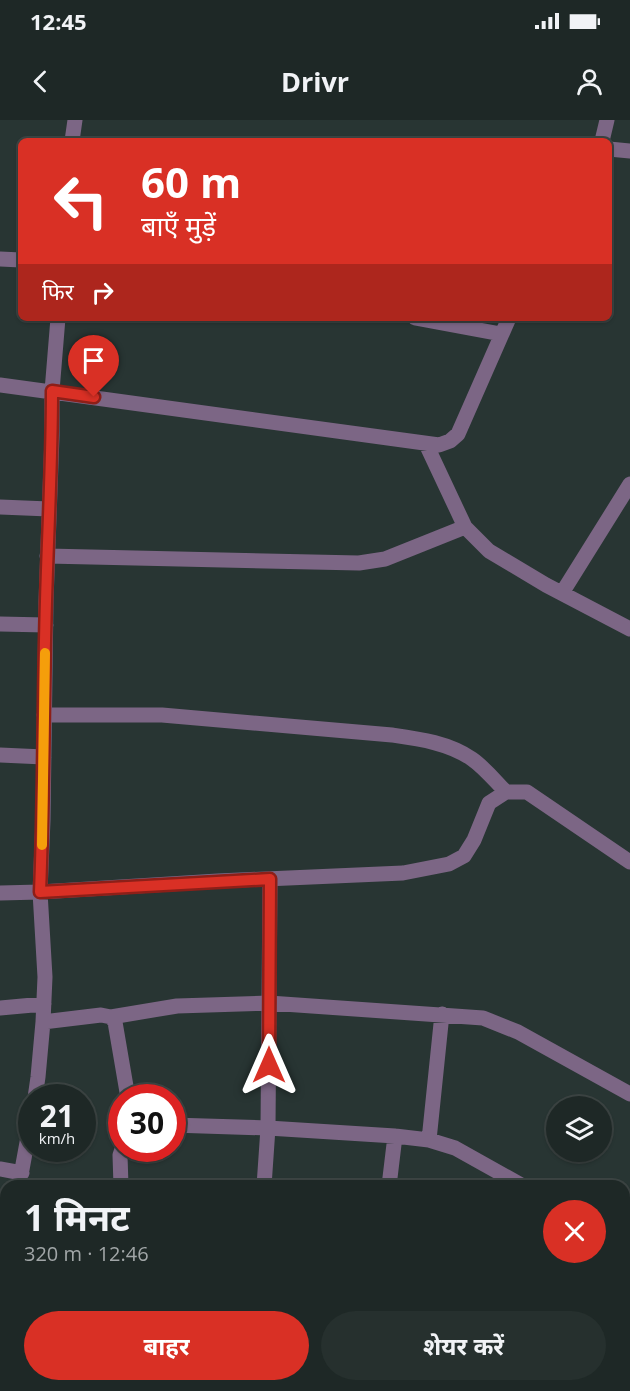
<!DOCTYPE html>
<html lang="hi">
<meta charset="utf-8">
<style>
body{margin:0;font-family:"Open Sans","Noto Sans Devanagari",sans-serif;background:#26302e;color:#f1f3f6;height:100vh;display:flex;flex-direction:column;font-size:22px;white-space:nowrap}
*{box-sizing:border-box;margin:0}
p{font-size:20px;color:#a1a6a7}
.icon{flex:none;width:33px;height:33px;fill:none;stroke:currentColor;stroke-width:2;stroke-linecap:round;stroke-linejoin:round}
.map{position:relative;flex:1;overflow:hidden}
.panel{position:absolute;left:0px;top:1060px;width:630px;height:212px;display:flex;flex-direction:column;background:#1e2826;border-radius:18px 18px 0 0;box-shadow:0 2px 4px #0004,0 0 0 2px #3c4443}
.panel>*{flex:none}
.guide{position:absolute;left:18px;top:18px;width:594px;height:183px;border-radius:9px;box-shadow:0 2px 4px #0004,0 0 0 2px #3c4443;background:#d93025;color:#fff;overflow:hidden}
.buttons{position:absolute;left:546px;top:976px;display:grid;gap:12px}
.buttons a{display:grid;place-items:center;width:66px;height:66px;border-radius:50%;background:#1e2826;box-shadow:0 2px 4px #0004,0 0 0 2px #3c4443;font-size:30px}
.speed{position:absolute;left:18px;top:964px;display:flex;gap:12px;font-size:30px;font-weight:700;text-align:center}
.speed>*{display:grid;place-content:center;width:78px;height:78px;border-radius:50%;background:#1e2826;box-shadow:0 2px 4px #0004,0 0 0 2px #3c4443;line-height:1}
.speed small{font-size:15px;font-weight:400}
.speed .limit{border:9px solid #d22;background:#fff;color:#111}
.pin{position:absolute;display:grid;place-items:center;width:51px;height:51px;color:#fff;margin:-62px -26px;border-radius:50% 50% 50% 0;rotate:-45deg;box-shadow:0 0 6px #0007}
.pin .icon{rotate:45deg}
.me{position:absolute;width:66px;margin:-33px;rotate:0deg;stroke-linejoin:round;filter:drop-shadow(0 0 4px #0008)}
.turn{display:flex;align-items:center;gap:21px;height:126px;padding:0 24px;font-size:27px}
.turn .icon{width:78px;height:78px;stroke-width:2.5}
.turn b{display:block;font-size:42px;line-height:51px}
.then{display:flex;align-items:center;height:57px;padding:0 24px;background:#0003;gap:12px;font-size:22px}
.round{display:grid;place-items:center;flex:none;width:63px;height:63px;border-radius:32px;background:#26302e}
.overview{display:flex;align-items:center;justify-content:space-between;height:102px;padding:0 24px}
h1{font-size:36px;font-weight:700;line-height:45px}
.action{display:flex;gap:12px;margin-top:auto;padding:12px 24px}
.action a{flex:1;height:69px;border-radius:36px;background:#d93025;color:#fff;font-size:24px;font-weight:700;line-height:69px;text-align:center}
.action a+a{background:#26302e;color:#f1f3f6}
.status{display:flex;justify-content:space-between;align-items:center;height:42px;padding:0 30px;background:#1e2826;direction:ltr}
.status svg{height:16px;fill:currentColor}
header{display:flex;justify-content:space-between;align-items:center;height:78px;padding:0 24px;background:#1e2826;font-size:27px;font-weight:700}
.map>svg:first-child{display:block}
</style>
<div class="status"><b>12:45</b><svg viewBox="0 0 49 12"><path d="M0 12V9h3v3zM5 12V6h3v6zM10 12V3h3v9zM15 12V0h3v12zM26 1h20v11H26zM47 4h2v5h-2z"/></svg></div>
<header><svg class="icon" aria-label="back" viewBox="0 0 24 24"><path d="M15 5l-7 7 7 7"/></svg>Drivr<svg class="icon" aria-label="person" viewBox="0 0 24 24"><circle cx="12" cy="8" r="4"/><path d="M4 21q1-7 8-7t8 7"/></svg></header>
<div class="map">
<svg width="630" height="1271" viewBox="0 0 630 1271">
<rect width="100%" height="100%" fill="#283533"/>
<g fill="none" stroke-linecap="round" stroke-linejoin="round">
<path stroke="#7c6685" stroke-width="15" d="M 72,21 L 75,0
M 602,21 L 607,0
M 609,29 L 630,31
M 0,139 L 21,140
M 415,198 L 501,214
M 0,265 L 439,325 L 450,321 L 458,314 L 509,198
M 426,324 L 465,407 L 489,431 L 546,465 L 630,509
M 0,387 L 49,389
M 47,436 L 359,443 L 385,439 L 465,407
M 562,473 L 630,364
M 0,504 L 46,505
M 44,595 L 162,595 L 392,615 C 420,619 449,623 472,639 C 485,648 495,661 506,672
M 0,635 L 44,637
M 0,773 L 40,772 L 218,761 L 403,753 L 449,744 L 464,736 L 474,720 L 489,683 L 506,672 L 527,672 L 630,742
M 0,888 L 44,884
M 111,897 L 177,886 L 269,883 L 483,898 L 518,912 L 630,974
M 43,902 L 101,895 L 111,897 L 115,902 L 128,978
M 35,978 L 38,957 L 43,902 L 45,857 L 40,772 L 43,700 L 46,481 L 52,316 L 52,271 L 58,198
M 172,1005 L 268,1008 L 395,1016 L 429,1020 L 455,1028 L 523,1066
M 429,1020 L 442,894
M 0,1049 L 22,1053
M 19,1066 L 32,995
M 121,1066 L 120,1035 L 122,1029
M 264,1066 L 268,1008 L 270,759
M 389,1066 L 395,1016
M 624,1123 L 630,1126
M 0,1169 L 6,1139
M 624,1237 L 630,1234
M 157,1266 L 158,1271
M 567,1266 L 568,1271
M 248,1271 L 248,1266
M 540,1271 L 555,1266"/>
</g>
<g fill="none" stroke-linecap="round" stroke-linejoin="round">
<defs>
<path id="route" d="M 94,277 L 52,271 C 52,341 48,411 46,481 C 43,578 44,675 40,772 L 270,759 L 269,945"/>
</defs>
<use href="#route" stroke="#8d1f18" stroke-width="15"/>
<use href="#route" stroke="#d93025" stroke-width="10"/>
<path stroke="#f59e0b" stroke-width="10" d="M 42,725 L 45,533"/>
</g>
</svg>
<div class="buttons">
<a><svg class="icon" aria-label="layers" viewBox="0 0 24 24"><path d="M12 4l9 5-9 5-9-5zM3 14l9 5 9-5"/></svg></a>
</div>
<div class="speed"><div>21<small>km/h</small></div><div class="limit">30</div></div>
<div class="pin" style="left:94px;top:277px;background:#d93025"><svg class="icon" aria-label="arrive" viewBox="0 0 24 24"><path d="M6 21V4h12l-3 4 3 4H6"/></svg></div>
<svg class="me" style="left:269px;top:945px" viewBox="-20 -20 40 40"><path d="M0-17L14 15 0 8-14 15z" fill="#d93025" stroke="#fff" stroke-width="4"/></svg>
<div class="guide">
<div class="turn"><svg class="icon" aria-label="left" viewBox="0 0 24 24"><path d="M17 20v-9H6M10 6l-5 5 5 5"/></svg><div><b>60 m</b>बाएँ मुड़ें</div></div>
<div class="then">फिर<svg class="icon" aria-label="right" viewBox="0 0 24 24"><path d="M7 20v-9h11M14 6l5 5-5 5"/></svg></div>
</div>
<section class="panel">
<div class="overview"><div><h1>1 मिनट</h1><p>320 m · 12:46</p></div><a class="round" style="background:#d93025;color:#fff"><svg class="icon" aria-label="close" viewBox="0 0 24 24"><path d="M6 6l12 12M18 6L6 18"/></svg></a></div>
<div class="action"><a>बाहर</a><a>शेयर करें</a></div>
</section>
</div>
